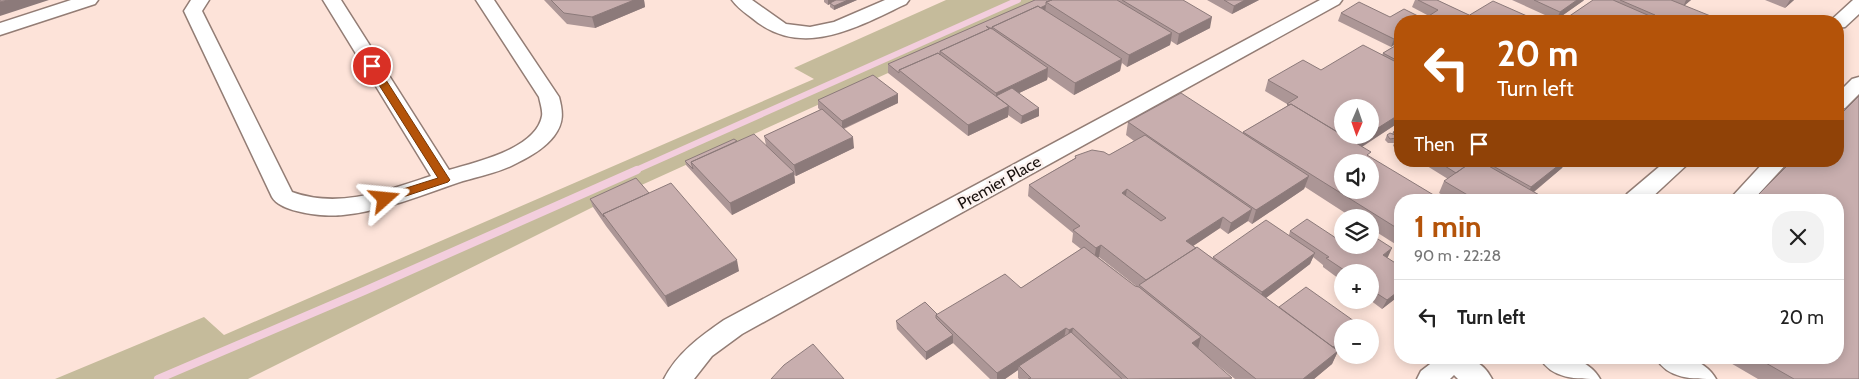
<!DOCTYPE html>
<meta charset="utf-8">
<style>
body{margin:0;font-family:Cabin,sans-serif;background:#f2f2f2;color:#222;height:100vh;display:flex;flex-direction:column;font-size:19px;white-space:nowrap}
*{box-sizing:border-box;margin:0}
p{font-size:16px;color:#767676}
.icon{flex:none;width:28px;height:28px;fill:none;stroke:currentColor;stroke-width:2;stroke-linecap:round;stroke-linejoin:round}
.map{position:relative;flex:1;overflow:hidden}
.side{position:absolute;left:1394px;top:194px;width:450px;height:170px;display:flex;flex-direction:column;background:#fff;border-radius:20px;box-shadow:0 2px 12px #0003}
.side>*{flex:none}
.banner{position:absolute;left:1394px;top:15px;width:450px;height:152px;border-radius:20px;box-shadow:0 2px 12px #0003;background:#b45309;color:#fff;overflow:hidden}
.needle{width:32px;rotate:182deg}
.controls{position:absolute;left:1334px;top:99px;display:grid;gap:10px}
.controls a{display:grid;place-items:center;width:45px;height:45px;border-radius:50%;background:#fff;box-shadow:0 2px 12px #0003;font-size:25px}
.pin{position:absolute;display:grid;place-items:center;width:42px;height:42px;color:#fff;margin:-21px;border:2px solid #fff;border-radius:50%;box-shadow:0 1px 5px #0007}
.me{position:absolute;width:55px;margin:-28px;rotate:72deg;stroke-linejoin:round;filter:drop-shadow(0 0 4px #0008)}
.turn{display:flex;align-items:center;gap:18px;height:105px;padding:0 20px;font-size:22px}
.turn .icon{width:65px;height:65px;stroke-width:2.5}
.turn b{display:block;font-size:35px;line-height:42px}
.then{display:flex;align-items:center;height:48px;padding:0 20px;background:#0003;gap:10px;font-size:19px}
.round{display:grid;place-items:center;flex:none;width:52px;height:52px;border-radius:20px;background:#f2f2f2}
.headline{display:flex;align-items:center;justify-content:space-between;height:85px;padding:0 20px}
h1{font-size:30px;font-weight:700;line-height:38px;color:#b45309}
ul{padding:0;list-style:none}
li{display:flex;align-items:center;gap:15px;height:75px;padding:0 20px;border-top:1px solid #e0e0e0}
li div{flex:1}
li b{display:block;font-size:19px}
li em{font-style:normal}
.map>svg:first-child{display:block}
</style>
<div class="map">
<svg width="1859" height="379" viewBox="0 0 1859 379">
<rect width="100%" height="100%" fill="#fdf3f0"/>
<path fill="#fde3d9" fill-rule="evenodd" d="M 0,0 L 1859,0 L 1859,379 L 0,379 ZM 1400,21 L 1838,21 L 1838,161 L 1400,161 ZM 1342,108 L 1370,108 L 1370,135 L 1342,135 ZM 1342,162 L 1370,162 L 1370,190 L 1342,190 ZM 1400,200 L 1838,200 L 1838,358 L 1400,358 ZM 1342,218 L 1370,218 L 1370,245 L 1342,245 ZM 1342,272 L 1370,272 L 1370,300 L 1342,300 ZM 1342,328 L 1370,328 L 1370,355 L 1342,355 Z"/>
<path fill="#c5bb9b" d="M 946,0 L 1049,0 L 593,207 L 248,379 L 55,379 L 204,317 L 224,335 L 814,79 L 794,68 Z"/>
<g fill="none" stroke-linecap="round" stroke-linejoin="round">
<path stroke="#f3cedd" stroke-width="6" d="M 634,171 L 1018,0"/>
<path stroke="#f3cedd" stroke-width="8" d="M 158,379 L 364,291 L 637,170"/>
<defs>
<path id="minor" d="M 71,0 L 98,0 L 95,4 L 0,35 L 0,23 Z
M 191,0 L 209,0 L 202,11 L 292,192 C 339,209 385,191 431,176 L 323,0 L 341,0 L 449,170 C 476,162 536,149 542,116 C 543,111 540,102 539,97 L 476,0 L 494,0 L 559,97 C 563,112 564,123 554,136 C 545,148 531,156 517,163 C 501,172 481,176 463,181 C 424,194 384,211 343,215 C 325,217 281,213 272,197 L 184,11 Z
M 732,0 L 752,0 L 786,24 L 810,27 L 834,22 L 885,0 L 909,0 L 906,4 C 857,27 802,60 752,18 C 745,13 737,7 732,0 Z
M 1320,0 L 1342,0 L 1339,4 L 742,334 L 712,356 L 694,379 L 664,379 C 677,353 701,336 724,320 Z
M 1853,0 L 1859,0 L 1859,14 L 1845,27 L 1838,28 L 1838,21 L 1830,21 Z
M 1859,77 L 1859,94 L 1845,108 L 1838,110 L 1838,93 L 1852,79 Z
M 1666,161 L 1691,161 L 1649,200 L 1624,200 L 1627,194 Z
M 1765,161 L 1789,161 L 1753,200 L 1729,200 Z
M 1438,358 C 1461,358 1480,355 1492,379 L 1458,379 L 1454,375 L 1450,379 L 1417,379 L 1421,371 Z
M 1540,358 C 1561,355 1588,357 1600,379 C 1576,379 1552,379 1540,358 Z
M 1656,358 C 1677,355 1704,357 1716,379 C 1692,379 1668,379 1656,358 Z"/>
</defs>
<use href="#minor" stroke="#937d75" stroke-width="3"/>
<use href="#minor" fill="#fff" fill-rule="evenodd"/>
</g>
<path fill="#ac9696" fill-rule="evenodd" d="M 544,0 L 644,0 L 645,7 L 595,28 L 567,24 Z
M 824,0 L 857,0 L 834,10 L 830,7 L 830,4 L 828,5 L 824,2 Z
M 1035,0 L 1183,0 L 1210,28 L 1177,45 L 1171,41 L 1170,45 L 1127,67 L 1122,63 L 1120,71 L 1074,95 L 1048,77 L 1047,80 L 1019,93 L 1039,116 L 1021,124 L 1008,115 L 1008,117 L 968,136 L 888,73 L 888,64 Z
M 1207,0 L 1259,0 L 1232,14 Z
M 1415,0 L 1437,0 L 1469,15 L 1467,19 L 1468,16 L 1535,21 L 1400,21 L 1400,41 L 1391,47 L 1338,21 L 1341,13 L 1390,17 L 1424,19 L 1429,16 L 1412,7 Z
M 1512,0 L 1584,0 L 1583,1 L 1556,20 Z
M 1593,0 L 1691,0 L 1684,5 L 1711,21 L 1563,21 L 1567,18 L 1568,17 Z
M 1765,0 L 1794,0 L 1785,8 Z
M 1400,43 L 1400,115 L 1399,116 L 1395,125 L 1362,147 L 1400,200 L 1400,247 L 1370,228 L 1370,218 L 1353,218 L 1305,187 L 1304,189 L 1252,224 L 1248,221 L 1228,234 L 1220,228 L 1193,246 L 1213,258 L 1213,257 L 1289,235 L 1290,231 L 1388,257 L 1387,258 L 1400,266 L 1400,295 L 1382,309 L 1370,300 L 1370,272 L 1342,272 L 1342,281 L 1323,267 L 1323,265 L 1313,257 L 1310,264 L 1266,298 L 1279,307 L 1342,328 L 1342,345 L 1337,350 L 1338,351 L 1332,364 L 1314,379 L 1235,379 L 1204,354 L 1232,379 L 1019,379 L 1018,378 L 1018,370 L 1005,379 L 990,379 L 953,343 L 926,360 L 897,329 L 896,321 L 937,314 L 1021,288 L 1081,249 L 1072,242 L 1073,233 L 1028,196 L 1029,185 L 1075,158 L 1075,156 L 1109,155 L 1134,141 L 1126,135 L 1128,122 L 1243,133 L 1243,132 L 1287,106 L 1287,104 L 1265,91 L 1268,80 L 1321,70 L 1382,55 L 1383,53 ZM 1098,257 L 1099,257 L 1136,286 L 1135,286 Z
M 898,94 L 898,103 L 844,129 L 854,148 L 796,176 L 794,175 L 795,183 L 732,215 L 686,165 L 685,161 L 766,145 L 764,136 L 820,110 L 818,108 L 818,100 Z
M 1400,131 L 1400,150 L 1393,146 L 1394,143 L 1388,143 L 1385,140 L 1387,135 L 1392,134 L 1393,132 Z
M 1419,161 L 1566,161 L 1562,168 L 1534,192 L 1541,196 L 1538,200 L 1451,200 L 1439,193 L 1444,181 L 1448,179 Z
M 649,193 L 739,271 L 668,307 L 606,226 L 593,207 L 590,199 Z
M 1722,358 L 1838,358 L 1859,379 L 1758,379 Z"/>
<path fill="#8c7a7a" d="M 8,0 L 49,0 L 0,16 L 0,2 Z
M 634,0 L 644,0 L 645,7 L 595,28 L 592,17 Z
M 828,0 L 840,0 L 830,3 L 830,4 L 828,5 Z
M 848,0 L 857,0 L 834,10 L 834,6 Z
M 1245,0 L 1259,0 L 1232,14 L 1234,6 Z
M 1577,0 L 1584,0 L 1583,1 L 1556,20 L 1560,12 Z
M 1686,0 L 1691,0 L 1683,7 Z
M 1790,0 L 1794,0 L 1785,8 Z
M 1046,5 L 1045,13 L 994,28 Z
M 1212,17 L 1210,28 L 1177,45 L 1179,34 Z
M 1172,33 L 1170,45 L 1127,67 L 1129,55 Z
M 1400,35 L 1400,41 L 1391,47 L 1394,39 Z
M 1122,59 L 1120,71 L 1074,95 L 1075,83 Z
M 1048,68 L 1047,80 L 1002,101 L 996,96 L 996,93 Z
M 898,94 L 898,103 L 842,129 L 842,121 Z
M 1009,106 L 1008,117 L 968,136 L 968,125 Z
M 1400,107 L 1400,115 L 1399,116 L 1395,125 L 1349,155 L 1354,144 L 1367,135 L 1370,135 L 1370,133 L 1394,111 Z
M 1039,108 L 1039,116 L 1021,124 L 1022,116 Z
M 853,137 L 854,148 L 796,176 L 794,165 Z
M 1564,161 L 1566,161 L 1562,168 L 1525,199 L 1531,187 Z
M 794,172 L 795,183 L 732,215 L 730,203 Z
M 1309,176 L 1304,189 L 1252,224 L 1256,210 Z
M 1127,189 L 1125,201 L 1122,193 Z
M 1252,209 L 1248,221 L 1228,234 L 1231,223 Z
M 1223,217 L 1220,228 L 1184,252 L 1186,241 Z
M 1101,245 L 1099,257 L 1094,260 L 1096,248 Z
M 1392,248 L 1388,257 L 1379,264 L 1383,255 Z
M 1315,253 L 1310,264 L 1258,304 L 1262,292 Z
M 737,260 L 739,271 L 668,307 L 665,296 Z
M 1400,290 L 1400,295 L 1382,309 L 1387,300 Z
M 1066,328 L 1064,339 L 1019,366 L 1018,370 L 1005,379 L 997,379 L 997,373 Z
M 1073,328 L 1071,339 L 1067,342 L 1069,330 Z
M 953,335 L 953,343 L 926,360 L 926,352 Z
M 1201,337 L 1198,349 L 1192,343 Z
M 1342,340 L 1342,345 L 1326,358 L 1330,350 Z
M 1338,351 L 1332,364 L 1314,379 L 1303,379 Z"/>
<path fill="#c8aeae" stroke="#8c7a7a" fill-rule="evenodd" d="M 0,0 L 8,0 L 0,2 Z
M 551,0 L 634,0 L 592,17 L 564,13 Z
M 836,0 L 848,0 L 834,6 L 830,3 Z
M 1035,0 L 1052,0 L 1046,2 L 1046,5 L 1040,8 L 1038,6 L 992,27 L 992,29 L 986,26 L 989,29 L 940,51 L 940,55 L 938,53 L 899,70 L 899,73 L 888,64 Z
M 1052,0 L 1117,0 L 1172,33 L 1129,55 L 1046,2 Z
M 1122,0 L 1183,0 L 1212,17 L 1179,34 Z
M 1224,0 L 1245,0 L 1234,6 Z
M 1418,0 L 1437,0 L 1469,15 L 1464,18 L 1471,21 L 1400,21 L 1400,35 L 1394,39 L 1341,13 L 1359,2 L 1390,17 L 1404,9 L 1424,19 L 1438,10 Z
M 1534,0 L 1577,0 L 1560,12 Z
M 1593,0 L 1613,0 L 1652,17 L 1655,15 L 1620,0 L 1671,0 L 1713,17 L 1708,21 L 1578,21 L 1568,17 Z
M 1493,1 L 1536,20 L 1534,21 L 1480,21 L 1468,16 Z
M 1038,6 L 1122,59 L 1075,83 L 992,27 Z
M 1567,18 L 1573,21 L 1563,21 Z
M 991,28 L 1048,68 L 996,93 L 940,51 Z
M 1400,43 L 1400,62 L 1383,53 Z
M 1363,45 L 1400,64 L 1400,107 L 1394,111 L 1400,114 L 1370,133 L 1370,108 L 1342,108 L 1342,135 L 1291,104 L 1289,105 L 1287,104 L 1298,97 L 1268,80 L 1303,60 L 1321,70 Z
M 938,53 L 1009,106 L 968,125 L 899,70 Z
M 873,75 L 898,94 L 842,121 L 818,100 Z
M 1012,88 L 1039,108 L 1022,116 L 996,96 Z
M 1181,93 L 1309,176 L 1256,210 L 1128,122 Z
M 1859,96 L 1859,379 L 1794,379 L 1757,358 L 1838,358 L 1838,200 L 1753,200 L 1792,161 L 1838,161 L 1838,117 Z
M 1291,104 L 1371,152 L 1367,155 L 1442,200 L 1400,200 L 1400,230 L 1243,132 ZM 1342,162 L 1370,162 L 1370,190 L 1342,190 Z
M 822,109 L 853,137 L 794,165 L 764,136 Z
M 1399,130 L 1400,131 L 1400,135 L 1397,135 L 1393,132 Z
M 1390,133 L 1395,135 L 1396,138 L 1390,139 L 1387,135 Z
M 754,134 L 794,172 L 730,203 L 691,162 Z
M 1145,135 L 1252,209 L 1231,223 L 1223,217 L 1186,241 L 1196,248 L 1146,280 L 1101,245 L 1096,248 L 1073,230 L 1080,226 L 1029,185 L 1076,158 L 1075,156 L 1092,150 L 1104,152 L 1109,155 ZM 1127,189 L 1166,218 L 1161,221 L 1122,193 Z
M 1343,135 L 1367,135 L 1355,142 Z
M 734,139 L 737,141 L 691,162 L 693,169 L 685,161 Z
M 1437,161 L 1473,161 L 1456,173 Z
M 1473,161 L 1480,161 L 1541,196 L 1535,200 L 1476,200 L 1444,181 Z
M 1484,161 L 1564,161 L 1531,187 Z
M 636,178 L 649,193 L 603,214 L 604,217 L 590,199 Z
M 671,183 L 737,260 L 665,296 L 603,214 Z
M 1307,219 L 1342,242 L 1342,245 L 1370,245 L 1370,234 L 1392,248 L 1383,255 L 1400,266 L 1400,290 L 1387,300 L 1370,289 L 1370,272 L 1347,272 L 1326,258 L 1329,257 L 1290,231 Z
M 1266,220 L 1315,253 L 1262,292 L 1213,257 Z
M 1084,247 L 1135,286 L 1139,287 L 1201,337 L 1192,343 L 1232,378 L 1128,379 L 1073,328 L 1069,330 L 1066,328 L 997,373 L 936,315 L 1005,274 L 1021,288 Z
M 1197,247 L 1338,351 L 1303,379 L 1256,379 L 1139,285 Z
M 1306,287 L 1361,326 L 1358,328 L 1342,328 L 1342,340 L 1333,347 L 1279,307 Z
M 925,302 L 937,314 L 936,315 L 936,318 L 953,335 L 926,352 L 896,321 Z
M 1071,332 L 1122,379 L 1028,379 L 1031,378 L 1019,366 Z
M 813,344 L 844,379 L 771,379 L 784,365 Z"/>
<path fill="#b45309" stroke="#753606" d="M 372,63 L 377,66 L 448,177 L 450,180 L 448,182 L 385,203 L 381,202 L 379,199 L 381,196 L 438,178 L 367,66 Z"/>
<g text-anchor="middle" stroke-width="5" stroke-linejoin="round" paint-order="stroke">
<g font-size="16" fill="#19110e" stroke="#fdf3f0">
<text transform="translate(999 182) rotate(-29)" y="6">Premier Place</text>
</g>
</g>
</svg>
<div class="controls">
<a><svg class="needle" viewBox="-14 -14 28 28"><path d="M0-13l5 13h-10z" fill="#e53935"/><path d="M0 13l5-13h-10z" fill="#767676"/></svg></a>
<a><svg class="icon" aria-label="sound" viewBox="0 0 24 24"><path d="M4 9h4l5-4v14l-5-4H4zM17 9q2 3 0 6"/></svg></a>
<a><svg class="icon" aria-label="layers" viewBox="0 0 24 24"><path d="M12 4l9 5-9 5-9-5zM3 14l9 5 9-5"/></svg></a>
<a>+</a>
<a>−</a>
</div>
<div class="pin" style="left:372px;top:66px;background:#d93025"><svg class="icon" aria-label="arrive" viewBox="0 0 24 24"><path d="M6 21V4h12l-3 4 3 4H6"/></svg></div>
<svg class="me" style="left:385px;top:199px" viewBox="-20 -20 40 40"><path d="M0-17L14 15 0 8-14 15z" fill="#b45309" stroke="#fff" stroke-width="4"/></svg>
<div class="banner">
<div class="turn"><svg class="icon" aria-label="left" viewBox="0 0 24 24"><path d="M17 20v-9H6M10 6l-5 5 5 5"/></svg><div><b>20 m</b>Turn left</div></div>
<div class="then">Then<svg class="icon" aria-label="arrive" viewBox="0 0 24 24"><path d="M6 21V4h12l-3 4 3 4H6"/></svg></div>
</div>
<section class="side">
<div class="headline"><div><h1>1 min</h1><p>90 m · 22:28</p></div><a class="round"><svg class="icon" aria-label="close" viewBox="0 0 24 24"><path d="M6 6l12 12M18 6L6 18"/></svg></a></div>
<ul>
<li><svg class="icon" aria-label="left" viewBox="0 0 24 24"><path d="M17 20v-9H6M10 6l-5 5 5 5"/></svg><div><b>Turn left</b></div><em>20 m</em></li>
</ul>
</section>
</div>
